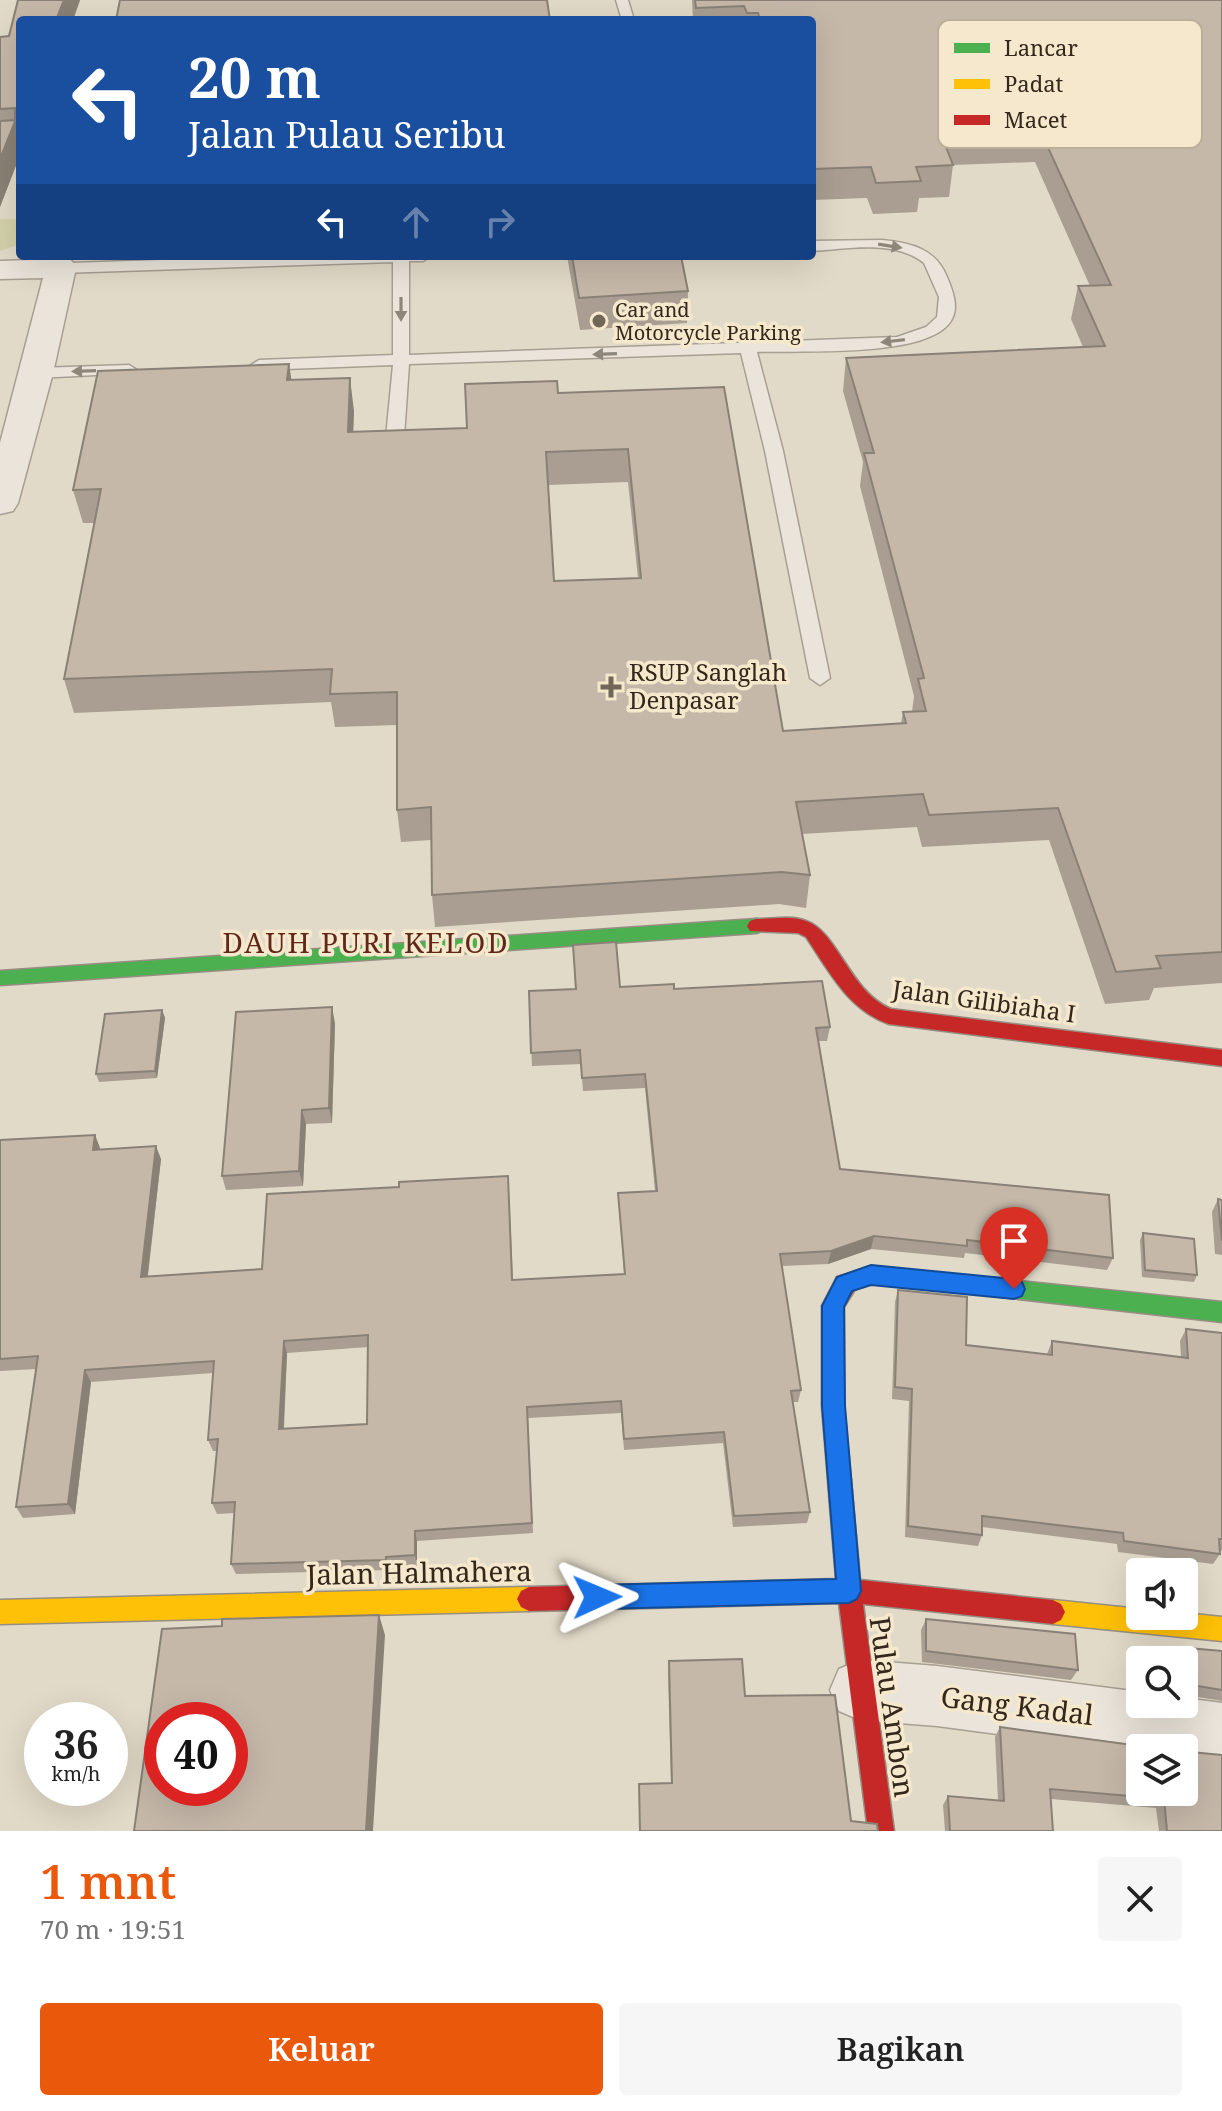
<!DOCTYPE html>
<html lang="id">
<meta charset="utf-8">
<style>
body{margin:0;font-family:"Noto Serif",serif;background:#f6f6f6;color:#222;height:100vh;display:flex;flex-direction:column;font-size:30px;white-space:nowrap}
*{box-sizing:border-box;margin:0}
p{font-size:26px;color:#767676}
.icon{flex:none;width:44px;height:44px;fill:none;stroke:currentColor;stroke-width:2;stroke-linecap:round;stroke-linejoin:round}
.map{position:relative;height:1831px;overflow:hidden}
.drawer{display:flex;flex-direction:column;background:#fff;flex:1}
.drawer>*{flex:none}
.top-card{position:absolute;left:16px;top:16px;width:800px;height:244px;border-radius:8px;box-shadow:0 8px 32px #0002;background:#1a4fa0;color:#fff;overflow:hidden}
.tools{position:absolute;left:1126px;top:1558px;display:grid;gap:16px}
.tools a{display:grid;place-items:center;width:72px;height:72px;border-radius:8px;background:#fff;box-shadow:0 8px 32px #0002;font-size:40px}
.speed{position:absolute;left:24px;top:1702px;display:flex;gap:16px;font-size:40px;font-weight:700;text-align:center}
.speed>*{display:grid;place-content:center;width:104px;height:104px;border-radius:50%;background:#fff;box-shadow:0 8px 32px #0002;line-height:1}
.speed small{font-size:20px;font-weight:400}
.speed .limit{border:12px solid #d22;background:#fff;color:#111}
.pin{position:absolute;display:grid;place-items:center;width:68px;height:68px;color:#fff;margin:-82px -34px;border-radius:50% 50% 50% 0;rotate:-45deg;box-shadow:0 0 8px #0007}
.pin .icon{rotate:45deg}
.me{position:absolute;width:88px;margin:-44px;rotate:89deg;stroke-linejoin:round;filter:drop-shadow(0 0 6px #0008)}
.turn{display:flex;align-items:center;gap:28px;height:168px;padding:0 40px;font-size:36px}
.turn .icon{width:104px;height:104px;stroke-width:2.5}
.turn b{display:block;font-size:56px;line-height:68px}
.lanes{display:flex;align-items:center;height:76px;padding:0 40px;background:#0003;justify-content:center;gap:40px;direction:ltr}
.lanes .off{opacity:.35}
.round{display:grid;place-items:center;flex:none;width:84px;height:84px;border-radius:8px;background:#f6f6f6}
.overview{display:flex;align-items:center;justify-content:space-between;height:136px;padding:0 40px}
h1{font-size:48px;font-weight:600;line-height:60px;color:#ea580c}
.action{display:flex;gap:16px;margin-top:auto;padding:16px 40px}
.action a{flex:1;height:92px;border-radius:8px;background:#ea580c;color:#fff;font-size:32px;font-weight:600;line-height:92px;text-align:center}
.action a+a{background:#f6f6f6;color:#222}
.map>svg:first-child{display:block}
</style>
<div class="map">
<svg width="1222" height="1831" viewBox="0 0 1222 1831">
<rect width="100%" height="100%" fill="#e2dac8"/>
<path fill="#d3d1aa" d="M 0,219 L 20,219 L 20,244 L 0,251 Z"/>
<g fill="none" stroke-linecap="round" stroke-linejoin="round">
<defs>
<path id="lane" d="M 616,0 L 628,0 L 634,20 L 622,20 Z
M 882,240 C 911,243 935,248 947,277 C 952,289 959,306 952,319 C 932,359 798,350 757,352 L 783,451 L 830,678 L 820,685 L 810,678 L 765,451 L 741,353 L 409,364 L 404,437 L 395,442 L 386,437 L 393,365 L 259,370 L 251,365 L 259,360 L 393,355 L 393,262 L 61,273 L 53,268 L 56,256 L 72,256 L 70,263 L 285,256 L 431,256 L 423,261 L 409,261 L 409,355 L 897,337 L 926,327 L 937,317 L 939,297 L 924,263 C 894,239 847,249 812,251 L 812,241 Z
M 129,365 L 137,370 L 135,373 L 37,378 L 29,373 L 37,368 Z"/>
<path id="street" d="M 61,259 L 72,261 L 76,268 L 53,373 L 18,503 L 13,511 L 0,514 L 0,443 L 43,278 L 0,279 L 0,261 Z
M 860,1660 L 937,1666 L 1140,1692 L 1140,1704 L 1184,1704 L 1184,1698 L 1222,1703 L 1222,1763 L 1184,1758 L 1184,1748 L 1140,1748 L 1140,1753 L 937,1726 L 860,1720 L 839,1711 L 830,1690 L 839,1669 Z"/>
<path id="fast" d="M 756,919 L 762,921 L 765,926 L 762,931 L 756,933 L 0,985 L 0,971 Z
M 871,1266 L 1222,1302 L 1222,1322 L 896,1285 L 871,1284 L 848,1292 L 841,1290 L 837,1283 L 841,1276 Z"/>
<path id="slow" d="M 529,1587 L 537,1591 L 541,1599 L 537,1607 L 529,1611 L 0,1624 L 0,1600 Z
M 1053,1600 L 1140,1609 L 1140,1616 L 1184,1616 L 1184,1613 L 1222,1617 L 1222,1641 L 1053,1624 L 1045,1620 L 1041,1612 L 1045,1604 Z"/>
<path id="jam" d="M 756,919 C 771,919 792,915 806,921 C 838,932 849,991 891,1009 L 1222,1050 L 1222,1066 L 889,1024 C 848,1010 829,971 806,937 L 798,933 L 750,931 L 747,926 L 750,921 Z
M 848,1274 L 855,1276 L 859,1283 L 844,1307 L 844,1406 L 860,1580 L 1053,1600 L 1061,1604 L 1065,1612 L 1061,1620 L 1053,1624 L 863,1604 L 894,1831 L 868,1831 L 839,1603 L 529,1611 L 521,1607 L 517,1599 L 521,1591 L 529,1587 L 836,1579 L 822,1406 L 822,1306 L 837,1277 Z"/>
</defs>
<use href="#lane" stroke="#a79f92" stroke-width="3"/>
<use href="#street" stroke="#a79f92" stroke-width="3"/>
<use href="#fast" stroke="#968e82" stroke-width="3"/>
<use href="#slow" stroke="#968e82" stroke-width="3"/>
<use href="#jam" stroke="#968e82" stroke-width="3"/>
<use href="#lane" fill="#eae4da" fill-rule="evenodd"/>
<use href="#street" fill="#eae4da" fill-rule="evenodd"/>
<use href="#fast" fill="#4caf50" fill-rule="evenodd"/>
<use href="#slow" fill="#ffc107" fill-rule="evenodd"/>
<use href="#jam" fill="#c62828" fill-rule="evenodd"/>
</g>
<path fill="#a99e91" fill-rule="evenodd" d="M 18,0 L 80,0 L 73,20 L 20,20 L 20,155 L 0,207 L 0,36 L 9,36 Z
M 692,0 L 1222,0 L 1222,983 L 1154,988 L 1149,1000 L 1105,1004 L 1049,840 L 922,847 L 917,827 L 802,834 L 810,875 L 806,908 L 779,904 L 435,927 L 432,895 L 431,840 L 401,842 L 397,810 L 397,725 L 335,727 L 331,702 L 74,713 L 64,679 L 94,523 L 83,523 L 73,490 L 289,364 L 291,380 L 354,411 L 353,432 L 467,428 L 558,393 L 724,387 L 783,731 L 901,723 L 903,712 L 912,712 L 914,696 L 860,486 L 863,462 L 843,391 L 846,358 L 1083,347 L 1071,319 L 1078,286 L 1090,286 L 1035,162 L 953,165 L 949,197 L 919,198 L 917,212 L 873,214 L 867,198 L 812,200 L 812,20 L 693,20 ZM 628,482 L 638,578 L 554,581 L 548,485 Z
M 567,256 L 681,256 L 688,291 L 687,323 L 580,330 Z
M 573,945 L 620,987 L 674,989 L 830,1027 L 827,1041 L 819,1041 L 840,1169 L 1113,1258 L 1107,1270 L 965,1253 L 964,1258 L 871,1249 L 828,1264 L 782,1266 L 801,1390 L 798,1402 L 793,1402 L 810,1512 L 807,1523 L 733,1527 L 723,1443 L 624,1450 L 621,1413 L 528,1418 L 533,1533 L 417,1541 L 417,1566 L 389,1567 L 389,1570 L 236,1574 L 231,1564 L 235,1513 L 217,1514 L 212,1503 L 217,1451 L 213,1451 L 208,1440 L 213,1373 L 91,1382 L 75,1514 L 23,1518 L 16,1507 L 36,1369 L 0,1371 L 0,1140 L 95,1135 L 100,1149 L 161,1159 L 148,1276 L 262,1269 L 509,1189 L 513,1280 L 624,1274 L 618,1193 L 655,1191 L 645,1088 L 583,1091 L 581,1064 L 532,1066 L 529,991 L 575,989 ZM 368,1347 L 367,1424 L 284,1429 L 287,1353 Z
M 162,1010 L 165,1018 L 157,1078 L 99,1082 L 96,1074 Z
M 335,1023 L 332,1123 L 306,1124 L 303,1186 L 226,1190 L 222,1176 Z
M 1218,1199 L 1222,1200 L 1222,1255 L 1215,1254 L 1212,1212 Z
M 1143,1233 L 1197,1275 L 1194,1282 L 1142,1277 L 1140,1240 Z
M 898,1290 L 966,1345 L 1047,1354 L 1052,1341 L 1181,1357 L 1180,1341 L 1186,1329 L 1222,1333 L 1222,1551 L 1220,1550 L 1220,1554 L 1213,1564 L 1118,1552 L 1117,1544 L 982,1527 L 982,1535 L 978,1546 L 905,1537 L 909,1401 L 892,1399 L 895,1302 Z
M 926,1619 L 1078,1670 L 1071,1680 L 922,1662 L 921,1630 Z
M 1177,1647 L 1222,1651 L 1222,1701 L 1186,1695 L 1184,1697 L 1184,1660 L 1170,1660 L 1169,1657 Z
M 669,1661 L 745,1696 L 851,1821 L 878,1831 L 640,1831 L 639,1784 L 671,1784 L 668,1673 Z
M 1000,1727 L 1191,1752 L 1222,1831 L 1159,1831 L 1156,1808 L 1051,1799 L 1053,1831 L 945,1831 L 943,1805 L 948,1796 L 998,1801 L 995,1737 Z"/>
<path fill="#8a8176" d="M 64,0 L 80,0 L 73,20 L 56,20 Z
M 20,109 L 20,155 L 0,207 L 0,159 Z
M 289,364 L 294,397 L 287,380 Z
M 350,378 L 354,411 L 352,465 L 348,432 Z
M 332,1007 L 335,1023 L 332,1123 L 329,1108 Z
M 162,1010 L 165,1018 L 157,1078 L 155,1071 Z
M 302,1110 L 306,1124 L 303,1186 L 299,1171 Z
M 95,1135 L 100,1148 L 98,1163 L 93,1150 Z
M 156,1146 L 161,1159 L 146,1289 L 141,1277 Z
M 874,1236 L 871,1249 L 828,1264 L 831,1251 Z
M 284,1341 L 287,1353 L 283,1440 L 279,1429 Z
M 85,1370 L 91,1382 L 75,1514 L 68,1504 Z
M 415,1531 L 417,1541 L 417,1566 L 415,1555 Z
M 379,1615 L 385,1635 L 373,1831 L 366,1831 Z"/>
<path fill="#c5b8a9" stroke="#8a8176" stroke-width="2" fill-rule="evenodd" d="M 18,0 L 64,0 L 56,20 L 20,20 L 20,109 L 0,159 L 0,121 L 15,120 L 15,108 L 0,109 L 0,37 L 9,36 Z
M 120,0 L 547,0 L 550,20 L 116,20 Z
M 695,0 L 1222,0 L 1222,952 L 1156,956 L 1161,968 L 1116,972 L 1058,808 L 929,815 L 923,794 L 796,802 L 810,875 L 782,872 L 432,895 L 431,807 L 397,810 L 397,692 L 330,694 L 332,669 L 64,679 L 101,489 L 73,490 L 98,371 L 289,364 L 287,380 L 350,378 L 348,432 L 467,428 L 465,384 L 557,381 L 558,393 L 724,387 L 783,731 L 906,723 L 903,712 L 926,711 L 918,679 L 924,678 L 864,453 L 874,453 L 846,358 L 1105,346 L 1078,286 L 1111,285 L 1040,130 L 941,134 L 953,165 L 916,167 L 921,181 L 876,183 L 871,167 L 812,169 L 812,20 L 760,20 L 758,13 L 747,13 L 744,6 L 696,8 ZM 628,449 L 641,578 L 554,581 L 546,452 Z
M 572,256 L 681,256 L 688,291 L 579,298 Z
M 616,942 L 620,987 L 674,984 L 674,989 L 822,981 L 830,1027 L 816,1028 L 840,1169 L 1109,1195 L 1113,1258 L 967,1240 L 967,1246 L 874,1236 L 831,1251 L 780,1254 L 801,1390 L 791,1391 L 810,1512 L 734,1516 L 724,1432 L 624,1439 L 621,1401 L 527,1407 L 532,1523 L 415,1531 L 415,1555 L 386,1557 L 386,1560 L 231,1564 L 235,1502 L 212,1503 L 218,1439 L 208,1440 L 214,1361 L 85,1370 L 68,1504 L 16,1507 L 38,1356 L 0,1359 L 0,1140 L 95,1135 L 93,1150 L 156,1146 L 141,1277 L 262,1269 L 267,1194 L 399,1187 L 399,1182 L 508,1176 L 512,1280 L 625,1274 L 618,1193 L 657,1191 L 645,1074 L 582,1078 L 580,1050 L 531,1053 L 529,991 L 576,989 L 573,945 ZM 368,1335 L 367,1424 L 279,1429 L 284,1341 Z
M 332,1007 L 329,1108 L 302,1110 L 299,1171 L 222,1176 L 236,1012 Z
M 162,1010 L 155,1071 L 96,1074 L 105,1014 Z
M 1218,1199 L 1222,1200 L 1222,1241 Z
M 1143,1233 L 1194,1239 L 1197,1275 L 1145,1270 Z
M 898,1290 L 967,1297 L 966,1345 L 1052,1355 L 1052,1341 L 1188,1358 L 1186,1329 L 1222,1333 L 1222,1539 L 1219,1539 L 1220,1554 L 1124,1541 L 1123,1533 L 982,1516 L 982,1535 L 908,1526 L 912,1389 L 895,1387 Z
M 379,1615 L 366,1831 L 134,1831 L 162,1629 L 222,1626 L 222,1619 ZM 162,1720 L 230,1720 L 230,1788 L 162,1788 Z
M 926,1619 L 1075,1634 L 1078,1670 L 926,1651 Z
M 1177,1647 L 1222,1651 L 1222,1690 L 1192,1685 L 1189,1691 L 1184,1691 L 1184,1660 L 1178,1660 Z
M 742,1659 L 745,1696 L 835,1695 L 851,1821 L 877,1824 L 878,1831 L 640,1831 L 639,1784 L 672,1783 L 669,1661 Z
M 1000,1727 L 1147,1747 L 1150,1742 L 1189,1742 L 1191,1752 L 1222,1755 L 1222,1831 L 1167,1831 L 1164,1799 L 1050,1789 L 1053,1831 L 950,1831 L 948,1796 L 1004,1801 ZM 1140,1748 L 1184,1748 L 1184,1792 L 1140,1792 Z"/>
<defs><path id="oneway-solid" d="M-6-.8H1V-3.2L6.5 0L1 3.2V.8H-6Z" transform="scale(2)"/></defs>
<g fill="#8f867a">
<use href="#oneway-solid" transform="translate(890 246) rotate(9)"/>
<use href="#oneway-solid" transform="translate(401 309) rotate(90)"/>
<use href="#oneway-solid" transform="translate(893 341) rotate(173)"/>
<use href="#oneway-solid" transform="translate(605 354) rotate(178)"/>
<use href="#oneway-solid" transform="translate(84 371) rotate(178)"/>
</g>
<path fill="#1a73e8" stroke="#114b97" stroke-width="2" d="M 871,1265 L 1014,1279 L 1022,1282 L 1025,1289 L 1022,1296 L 1014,1299 L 871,1285 L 852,1291 L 844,1307 L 845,1406 L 861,1591 L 857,1599 L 849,1603 L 597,1609 L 589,1605 L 585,1597 L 589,1589 L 597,1585 L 836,1579 L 822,1406 L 822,1306 L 837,1277 Z"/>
<g fill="#716658" stroke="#f5e8cd" stroke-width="3">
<circle cx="599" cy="321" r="8"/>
<path d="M607 675h8v8h8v8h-8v8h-8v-8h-8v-8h8z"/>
</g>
<g text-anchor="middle" stroke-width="7" stroke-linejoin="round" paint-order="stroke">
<g font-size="20" fill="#34271b" stroke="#f5e8cd" text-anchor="start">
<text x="615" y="317">Car and<tspan x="615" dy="23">Motorcycle Parking</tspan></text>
</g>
<g font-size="24" fill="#34271b" stroke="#f5e8cd" text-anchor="start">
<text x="629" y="681">RSUP Sanglah<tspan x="629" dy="28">Denpasar</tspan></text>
</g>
<g font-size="24" fill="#34271b" stroke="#f5e8cd">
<text transform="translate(984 1002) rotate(8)" y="8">Jalan Gilibiaha I</text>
</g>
<g font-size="28" letter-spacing="2" fill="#60281b" stroke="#f5e8cd">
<text x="366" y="953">DAUH PURI KELOD</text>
</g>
<g font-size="28" fill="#34271b" stroke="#f5e8cd">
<text transform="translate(419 1573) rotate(-1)" y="10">Jalan Halmahera</text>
<text transform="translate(1017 1706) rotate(7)" y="10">Gang Kadal</text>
<text transform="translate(892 1707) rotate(82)" y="10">Pulau Ambon</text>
</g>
</g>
<rect x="938" y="20" width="264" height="128" rx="12" fill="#f5e8cd" stroke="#bbae98" stroke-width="2"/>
<rect x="954" y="43" width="36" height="10" fill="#4caf50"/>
<rect x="954" y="79" width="36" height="10" fill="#ffc107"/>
<rect x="954" y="115" width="36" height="10" fill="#c62828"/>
<g font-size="22" fill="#34271b">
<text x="1004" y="56">Lancar</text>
<text x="1004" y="92">Padat</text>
<text x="1004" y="128">Macet</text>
</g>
</svg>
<div class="tools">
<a><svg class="icon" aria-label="sound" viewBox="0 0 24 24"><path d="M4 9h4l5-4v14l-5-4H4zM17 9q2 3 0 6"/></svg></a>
<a><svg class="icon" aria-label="search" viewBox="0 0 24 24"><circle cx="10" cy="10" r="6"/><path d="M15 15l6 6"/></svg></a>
<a><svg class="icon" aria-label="layers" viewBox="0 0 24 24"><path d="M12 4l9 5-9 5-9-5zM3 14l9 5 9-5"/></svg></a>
</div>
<div class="speed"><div>36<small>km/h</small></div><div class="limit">40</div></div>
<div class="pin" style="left:1014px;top:1289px;background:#d93025"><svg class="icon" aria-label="arrive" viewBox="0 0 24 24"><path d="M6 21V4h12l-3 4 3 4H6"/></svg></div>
<svg class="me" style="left:597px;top:1597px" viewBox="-20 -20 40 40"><path d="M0-17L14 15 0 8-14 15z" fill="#1a73e8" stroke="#fff" stroke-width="4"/></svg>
<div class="top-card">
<div class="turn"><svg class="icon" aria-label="left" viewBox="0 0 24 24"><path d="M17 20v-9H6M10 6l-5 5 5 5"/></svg><div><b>20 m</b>Jalan Pulau Seribu</div></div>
<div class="lanes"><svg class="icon" aria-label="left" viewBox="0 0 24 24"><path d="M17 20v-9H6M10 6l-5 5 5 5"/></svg><svg class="icon off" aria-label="ahead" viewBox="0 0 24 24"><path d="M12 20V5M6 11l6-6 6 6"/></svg><svg class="icon off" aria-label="right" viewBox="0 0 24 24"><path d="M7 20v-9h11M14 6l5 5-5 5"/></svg></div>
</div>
</div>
<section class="drawer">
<div class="overview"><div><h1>1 mnt</h1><p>70 m · 19:51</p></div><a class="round"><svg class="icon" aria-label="close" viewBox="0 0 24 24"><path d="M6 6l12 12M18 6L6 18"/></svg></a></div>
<div class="action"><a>Keluar</a><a>Bagikan</a></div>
</section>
